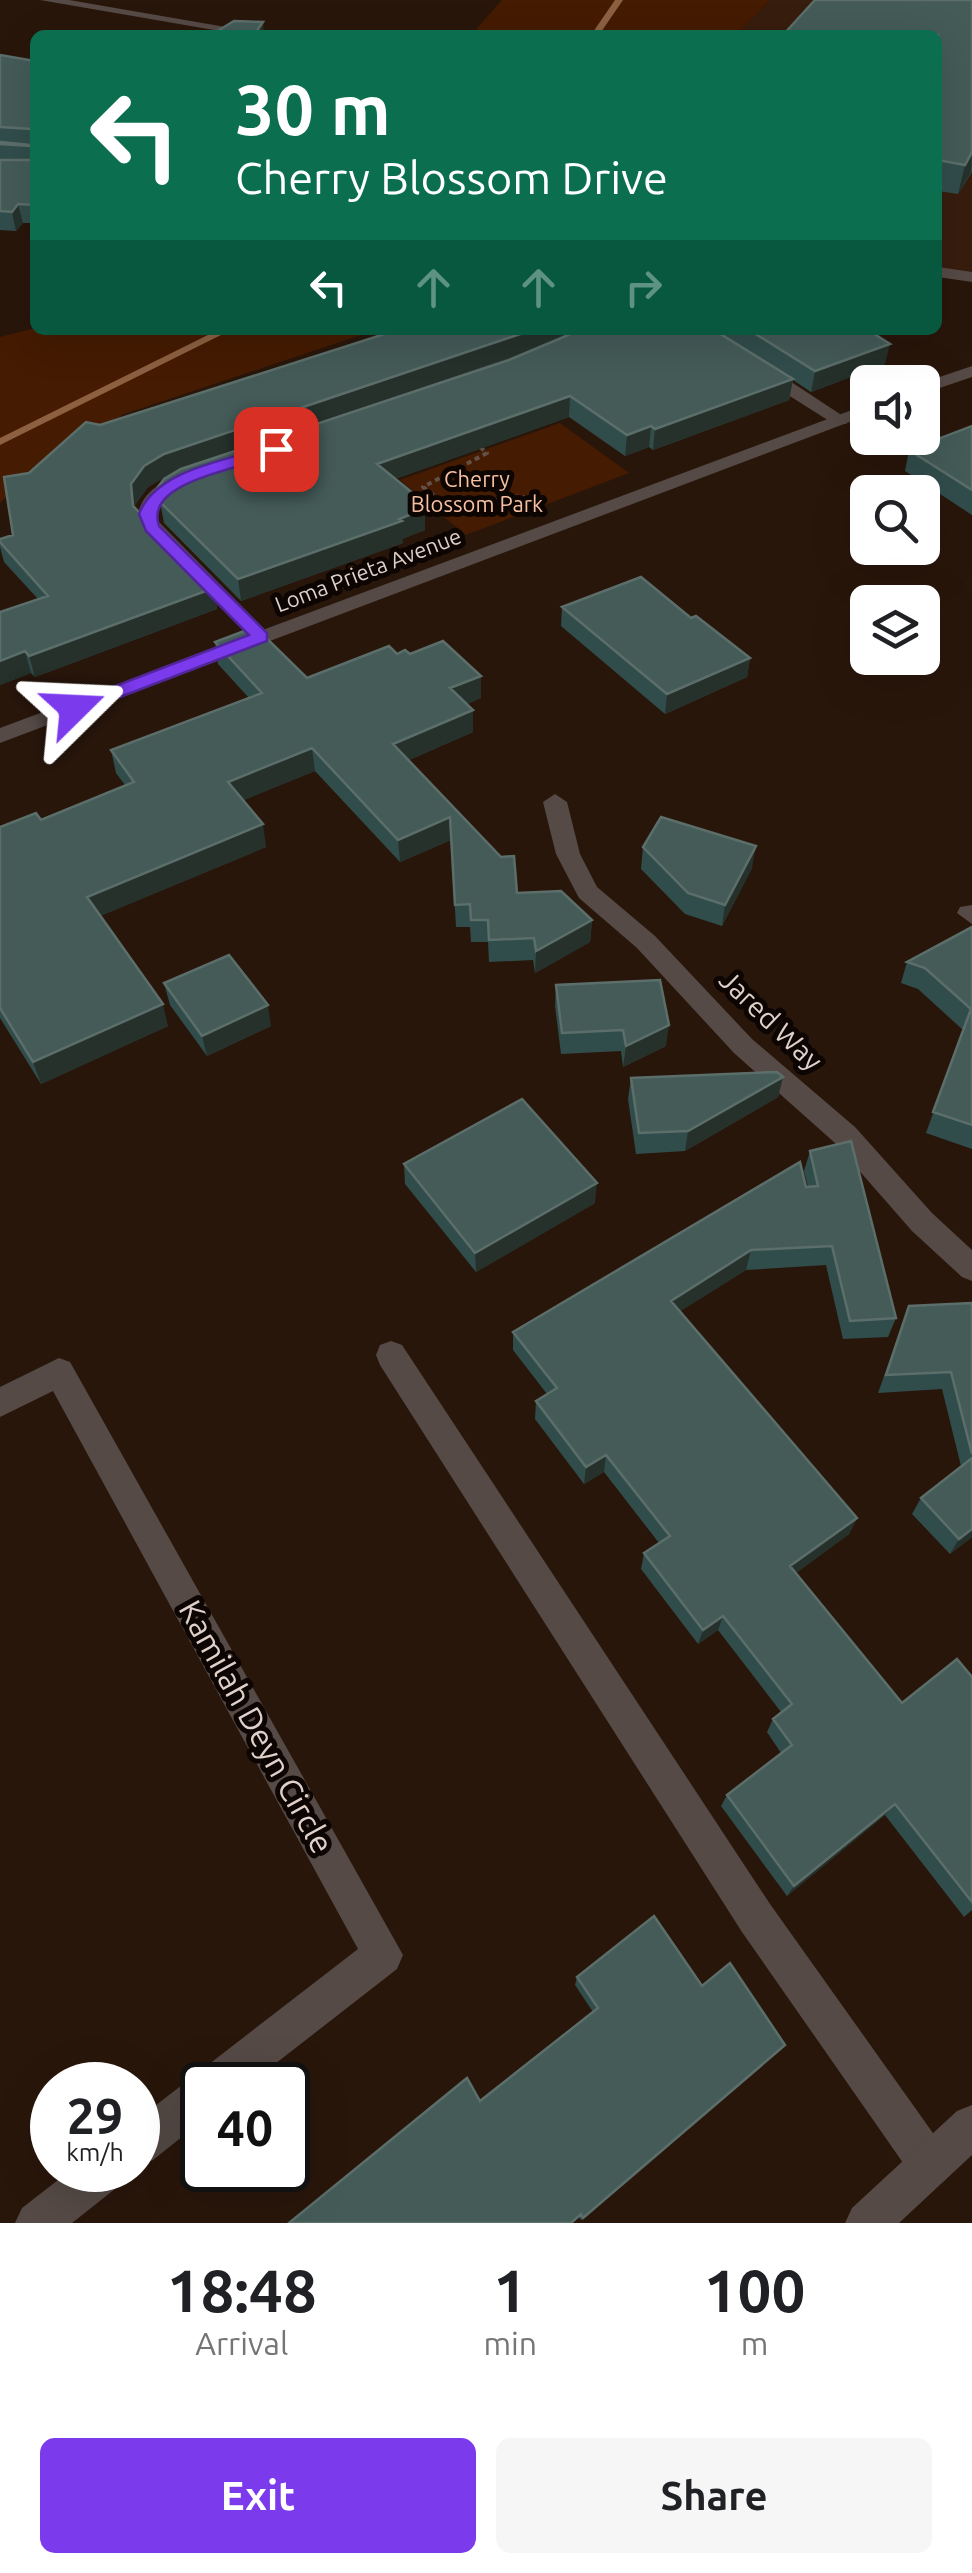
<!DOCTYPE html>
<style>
body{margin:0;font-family:Ubuntu,sans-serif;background:#f6f6f6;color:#202124;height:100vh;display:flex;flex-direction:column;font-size:38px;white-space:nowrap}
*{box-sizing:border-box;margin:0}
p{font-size:32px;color:#757577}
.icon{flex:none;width:55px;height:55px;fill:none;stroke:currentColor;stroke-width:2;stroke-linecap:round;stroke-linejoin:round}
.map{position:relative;height:2223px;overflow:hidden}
.details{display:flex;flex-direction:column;background:#fff;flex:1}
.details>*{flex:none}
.top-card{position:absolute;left:30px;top:30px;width:912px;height:305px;border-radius:15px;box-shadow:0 10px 40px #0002;background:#0b6e4f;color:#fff;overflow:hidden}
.tools{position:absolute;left:850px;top:365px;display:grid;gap:20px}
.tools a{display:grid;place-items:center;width:90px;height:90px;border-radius:15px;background:#fff;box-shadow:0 10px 40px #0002;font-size:50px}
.speed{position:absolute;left:30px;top:2062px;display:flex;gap:20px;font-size:50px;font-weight:700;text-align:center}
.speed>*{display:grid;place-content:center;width:130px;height:130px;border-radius:50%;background:#fff;box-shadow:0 10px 40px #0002;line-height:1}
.speed small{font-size:25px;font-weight:400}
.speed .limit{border:5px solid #111;border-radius:15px;background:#fff;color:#111}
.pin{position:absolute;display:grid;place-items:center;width:85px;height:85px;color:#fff;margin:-42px;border-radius:20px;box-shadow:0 5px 15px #0006}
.me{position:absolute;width:110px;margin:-55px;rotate:69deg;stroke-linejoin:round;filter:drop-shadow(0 0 8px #0008)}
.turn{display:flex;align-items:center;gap:35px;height:210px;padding:0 40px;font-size:45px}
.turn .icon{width:130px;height:130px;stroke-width:2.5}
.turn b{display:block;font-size:70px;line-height:85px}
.lanes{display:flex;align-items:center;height:95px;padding:0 40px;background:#0003;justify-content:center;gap:50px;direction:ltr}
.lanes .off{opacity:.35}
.eta{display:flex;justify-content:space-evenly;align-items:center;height:170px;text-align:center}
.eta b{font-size:60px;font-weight:700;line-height:70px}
.action{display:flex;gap:20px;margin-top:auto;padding:20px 40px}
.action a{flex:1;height:115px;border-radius:15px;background:#7c3aed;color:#fff;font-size:40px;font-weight:700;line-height:115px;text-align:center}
.action a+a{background:#f6f6f6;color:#202124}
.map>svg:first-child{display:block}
</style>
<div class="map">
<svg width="972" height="2223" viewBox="0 0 972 2223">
<rect width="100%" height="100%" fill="#29160b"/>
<path fill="#371d0e" d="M 770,0 L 972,0 L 972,276 L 938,271 L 938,35 L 737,35 Z"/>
<path fill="#451b02" d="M 502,0 L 770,0 L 737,35 L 471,35 Z
M 35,328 L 35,330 L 376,330 L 124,414 L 42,467 L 0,503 L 0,337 Z
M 560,423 L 629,473 L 466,535 L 400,480 Z"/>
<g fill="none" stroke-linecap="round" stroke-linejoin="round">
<path fill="#8d6042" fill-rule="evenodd" d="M 615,0 L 623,0 L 599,35 L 591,35 Z
M 218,330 L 231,330 L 0,445 L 0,438 Z"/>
<path stroke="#635148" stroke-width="4" stroke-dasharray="5 4" stroke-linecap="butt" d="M 480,447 L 487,453 L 423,487 L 449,507 L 522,496 L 527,500"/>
<path fill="#554a45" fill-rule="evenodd" d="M 938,267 L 972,272 L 972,282 L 938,277 Z
M 972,905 L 972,924 L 957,913 L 960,907 Z
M 391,1341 L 402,1345 L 770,1904 L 945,2150 L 951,2165 L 945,2180 L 930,2186 L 915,2180 L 742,1932 L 380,1365 L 376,1355 L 380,1345 Z"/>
<path fill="#554a45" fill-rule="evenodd" d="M 40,0 L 69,0 L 272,35 L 243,35 Z
M 761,365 L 767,366 L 849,420 L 846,424 L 834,424 L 755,374 L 752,370 Z
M 191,472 L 198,474 L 198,482 C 177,489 158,496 157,520 L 268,633 L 271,637 L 268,641 L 254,641 L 137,521 C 139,491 165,479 191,472 Z
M 555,794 L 567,802 L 580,854 L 597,887 L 655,936 L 752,1039 L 855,1127 L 932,1213 L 972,1250 L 972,1281 L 962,1277 L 912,1231 L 835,1143 L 734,1053 L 637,948 L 579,898 L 556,854 L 543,802 Z
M 59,1358 L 70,1362 L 403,1955 L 397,1969 L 248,2085 L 202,2085 L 202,2121 L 153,2160 L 138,2166 L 138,2119 L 358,1949 L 53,1391 L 0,1417 L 0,1387 Z
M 972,2105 L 972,2155 L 899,2223 L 845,2223 L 852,2208 L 957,2111 Z
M 71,2170 L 126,2170 L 120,2185 L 72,2223 L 15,2223 L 22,2208 Z"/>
<path fill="#554a45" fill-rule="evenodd" d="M 972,366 L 972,377 L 922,394 L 922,383 Z
M 868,404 L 868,415 L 0,743 L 0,728 Z"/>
</g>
<path fill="#314d4b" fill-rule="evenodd" d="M 972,0 L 972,172 L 958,194 L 938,191 L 938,35 Z
M 0,55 L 35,61 L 35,223 L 23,223 L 16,231 L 0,230 Z
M 397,330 L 868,330 L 885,364 L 811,392 L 793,380 L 789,400 L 653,450 L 649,447 L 625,456 L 569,417 L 395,479 L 425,503 L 425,530 L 402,539 L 403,543 L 241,601 L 164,523 L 160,502 L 173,474 L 168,475 L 148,487 L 135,505 L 135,508 L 214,588 L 217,609 L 35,677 L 31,673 L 0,685 L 38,599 L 4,562 L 0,547 L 0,539 L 13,535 L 29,473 L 100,425 ZM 536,349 L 509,360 L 329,420 Z
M 972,426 L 972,515 L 905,471 L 909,450 Z
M 562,607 L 750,658 L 747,677 L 665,714 L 561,626 Z
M 215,642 L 307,678 L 397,654 L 410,654 L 481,676 L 481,698 L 467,704 L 473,732 L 409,760 L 517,893 L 592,920 L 590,942 L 535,973 L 533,960 L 489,962 L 488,942 L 471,942 L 470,927 L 456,927 L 451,840 L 400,862 L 315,771 L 243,800 L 266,847 L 100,916 L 168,1026 L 41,1084 L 0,1018 L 0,827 L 41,820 L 125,785 L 116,773 L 111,750 L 249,698 L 218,664 Z
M 643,847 L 752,868 L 722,926 L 685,914 L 641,869 Z
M 972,927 L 972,1149 L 926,1133 L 963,1030 L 918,989 L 901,983 L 907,962 Z
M 164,983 L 271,1026 L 207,1056 L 170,1005 Z
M 556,985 L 666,1046 L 623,1067 L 621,1051 L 561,1054 L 555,1006 Z
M 783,1077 L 778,1097 L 685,1151 L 636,1154 L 628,1099 L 631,1078 Z
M 810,1151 L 896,1318 L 888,1337 L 843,1339 L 826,1265 L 746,1270 L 680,1311 L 857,1518 L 849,1534 L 796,1573 L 902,1703 L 972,1677 L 972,1910 L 964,1917 L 885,1815 L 787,1896 L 721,1806 L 727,1795 L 781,1753 L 767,1732 L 773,1719 L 781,1712 L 718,1630 L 698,1644 L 641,1569 L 644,1553 L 659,1543 L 604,1472 L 584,1484 L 535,1419 L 536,1401 L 547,1394 L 513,1350 L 513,1332 L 808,1187 L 804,1171 Z
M 404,1164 L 595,1203 L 476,1272 L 405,1184 Z
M 972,1303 L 972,1537 L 950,1554 L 912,1514 L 921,1498 L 961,1466 L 942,1389 L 878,1393 L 909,1306 Z
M 577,1977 L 702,1986 L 785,2045 L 581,2220 L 480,2101 L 593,2012 L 575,1985 Z"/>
<path fill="#26312b" d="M 263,22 L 264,35 L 254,35 Z
M 972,152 L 971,172 L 958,194 L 965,165 Z
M 18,204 L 23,223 L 16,231 L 12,212 Z
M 532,330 L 590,330 L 168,475 L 148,487 L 135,505 L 137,528 L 131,484 L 144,466 L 164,454 Z
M 890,344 L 885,364 L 811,392 L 815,371 Z
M 793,379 L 789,400 L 653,450 L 655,429 Z
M 570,396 L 569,417 L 378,485 L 377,464 Z
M 651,426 L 649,447 L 625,456 L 627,435 Z
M 425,503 L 425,530 L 402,539 L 403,543 L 241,601 L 238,579 L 399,519 L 419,505 Z
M 214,588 L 217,609 L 35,677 L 29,656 Z
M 25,651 L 31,673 L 0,685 L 0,661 Z
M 750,658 L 747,677 L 665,714 L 667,694 Z
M 481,676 L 481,698 L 451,711 L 450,688 Z
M 473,710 L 473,732 L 395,766 L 393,744 Z
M 312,748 L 315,771 L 232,805 L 228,782 Z
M 450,817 L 451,840 L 400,862 L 398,840 Z
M 263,824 L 266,847 L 93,919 L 87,897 Z
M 756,846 L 752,868 L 722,926 L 725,905 Z
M 592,920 L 590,942 L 535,973 L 536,951 Z
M 163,1004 L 168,1026 L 41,1084 L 33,1062 Z
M 268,1005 L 271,1026 L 207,1056 L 202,1036 Z
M 669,1025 L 666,1046 L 623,1067 L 626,1046 Z
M 783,1077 L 778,1097 L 685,1151 L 688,1131 Z
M 597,1183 L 595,1203 L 476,1272 L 475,1253 Z
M 751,1250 L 746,1270 L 668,1319 L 671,1301 Z
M 606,1455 L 604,1472 L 584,1484 L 586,1467 Z
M 857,1518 L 849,1534 L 784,1582 L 790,1566 Z
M 972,1529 L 972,1537 L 950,1554 L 959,1539 Z
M 723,1616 L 718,1630 L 698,1644 L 703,1630 Z
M 895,1804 L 885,1815 L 787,1896 L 794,1886 Z"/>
<path fill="#445b58" stroke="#5c6e6a" stroke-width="2.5" d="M 815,0 L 972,0 L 972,152 L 965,165 L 938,160 L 938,35 L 783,35 Z
M 234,21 L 263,22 L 254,35 L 211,35 Z
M 0,55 L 35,61 L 35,133 L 31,129 L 0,127 Z
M 35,133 L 35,205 L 18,204 L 12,212 L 0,211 L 0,160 L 34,160 L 31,146 L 0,144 L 0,142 L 31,145 Z
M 397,330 L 532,330 L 164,454 L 144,466 L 131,484 L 133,506 L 214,588 L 29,656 L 25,651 L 0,661 L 0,612 L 48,596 L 0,542 L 0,539 L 13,535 L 4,477 L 29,473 L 86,422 L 100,425 Z
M 580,330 L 714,330 L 793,379 L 655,429 L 651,426 L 627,435 L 570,396 L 377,464 L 425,503 L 419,505 L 425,509 L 399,519 L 402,521 L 238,579 L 160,502 L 158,487 L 164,479 L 181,469 L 509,360 Z
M 749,330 L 868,330 L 890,344 L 815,371 Z
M 972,426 L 972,490 L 909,450 Z
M 641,577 L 691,618 L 696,616 L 750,658 L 667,694 L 562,607 Z
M 255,627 L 307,678 L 389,646 L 397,654 L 405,650 L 410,654 L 443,641 L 481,676 L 450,688 L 473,710 L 393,744 L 501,857 L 514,856 L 517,893 L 561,891 L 592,920 L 536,951 L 534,938 L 489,940 L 488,920 L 471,920 L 470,904 L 455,905 L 450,817 L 398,840 L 312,748 L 228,782 L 263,824 L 87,897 L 163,1004 L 33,1062 L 0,1008 L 0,827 L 36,813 L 41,820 L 134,782 L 111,750 L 262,693 L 215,642 Z
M 661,817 L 756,846 L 725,905 L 688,893 L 643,847 Z
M 972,927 L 972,1125 L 933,1112 L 971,1009 L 925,968 L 907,962 Z
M 229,955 L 268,1005 L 202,1036 L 164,983 Z
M 660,980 L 669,1025 L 626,1046 L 623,1030 L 562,1033 L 556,985 Z
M 777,1072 L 783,1077 L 688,1131 L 639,1133 L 631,1078 Z
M 522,1099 L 597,1183 L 475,1253 L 404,1164 Z
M 851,1141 L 896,1318 L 850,1321 L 832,1246 L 751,1250 L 671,1301 L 857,1518 L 790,1566 L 902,1703 L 957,1659 L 972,1677 L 972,1902 L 895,1804 L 794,1886 L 727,1795 L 792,1745 L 773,1719 L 792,1704 L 723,1616 L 703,1630 L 644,1553 L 670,1536 L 606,1455 L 586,1467 L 536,1401 L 557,1388 L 513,1332 L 800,1162 L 806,1187 L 818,1186 L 810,1151 Z
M 972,1303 L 972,1454 L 951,1372 L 886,1375 L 909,1306 Z
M 972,1458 L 972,1529 L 959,1539 L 921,1498 Z
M 654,1916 L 702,1986 L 730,1963 L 785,2045 L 583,2218 L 581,2214 L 571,2223 L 289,2223 L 467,2078 L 480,2101 L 598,2008 L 577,1977 Z"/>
<path fill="#7c3aed" stroke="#51269a" stroke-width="2.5" d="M 271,446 L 284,449 C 256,469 142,477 159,526 L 267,633 L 267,641 L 81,712 L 68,712 L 68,704 L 249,635 L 146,531 L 139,514 C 156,469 229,460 271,446 Z"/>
<g text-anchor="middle" stroke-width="10" stroke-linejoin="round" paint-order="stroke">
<g font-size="22" fill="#f8c0a3" stroke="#0c0502">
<text x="477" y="487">Cherry<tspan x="477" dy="25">Blossom Park</tspan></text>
</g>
<g font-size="22" fill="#dfd1ca" stroke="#0c0502">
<text transform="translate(368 570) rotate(-21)" y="8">Loma Prieta Avenue</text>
</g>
<g font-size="28" fill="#dfd1ca" stroke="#0c0502">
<text transform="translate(771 1020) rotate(44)" y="10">Jared Way</text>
</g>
<g font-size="32" fill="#dfd1ca" stroke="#0c0502">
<text transform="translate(256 1727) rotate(61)" y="11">Kamilah Deyn Circle</text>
</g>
</g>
</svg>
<div class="tools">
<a><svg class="icon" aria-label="sound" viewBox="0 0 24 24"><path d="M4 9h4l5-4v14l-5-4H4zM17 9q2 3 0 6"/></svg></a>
<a><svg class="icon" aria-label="search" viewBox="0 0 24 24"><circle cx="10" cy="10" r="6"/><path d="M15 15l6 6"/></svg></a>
<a><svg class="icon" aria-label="layers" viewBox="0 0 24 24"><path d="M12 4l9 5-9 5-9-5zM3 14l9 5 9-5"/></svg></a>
</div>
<div class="speed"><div>29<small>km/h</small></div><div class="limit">40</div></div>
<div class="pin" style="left:276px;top:449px;background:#d93025"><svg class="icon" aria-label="arrive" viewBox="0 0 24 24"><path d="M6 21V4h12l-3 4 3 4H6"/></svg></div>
<svg class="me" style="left:74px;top:708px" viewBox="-20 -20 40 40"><path d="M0-17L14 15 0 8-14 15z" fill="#7c3aed" stroke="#fff" stroke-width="4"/></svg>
<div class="top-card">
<div class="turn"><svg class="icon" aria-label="left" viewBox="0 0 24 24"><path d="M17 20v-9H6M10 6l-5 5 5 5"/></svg><div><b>30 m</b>Cherry Blossom Drive</div></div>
<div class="lanes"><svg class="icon" aria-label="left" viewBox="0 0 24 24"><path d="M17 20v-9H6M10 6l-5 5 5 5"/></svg><svg class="icon off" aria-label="ahead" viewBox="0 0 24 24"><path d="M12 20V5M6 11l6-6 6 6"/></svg><svg class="icon off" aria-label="ahead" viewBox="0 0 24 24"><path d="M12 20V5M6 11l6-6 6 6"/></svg><svg class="icon off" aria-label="right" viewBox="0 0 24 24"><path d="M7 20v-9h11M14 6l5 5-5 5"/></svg></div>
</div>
</div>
<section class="details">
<div class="eta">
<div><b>18:48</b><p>Arrival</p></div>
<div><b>1</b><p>min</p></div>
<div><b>100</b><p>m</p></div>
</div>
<div class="action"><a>Exit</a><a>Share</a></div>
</section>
